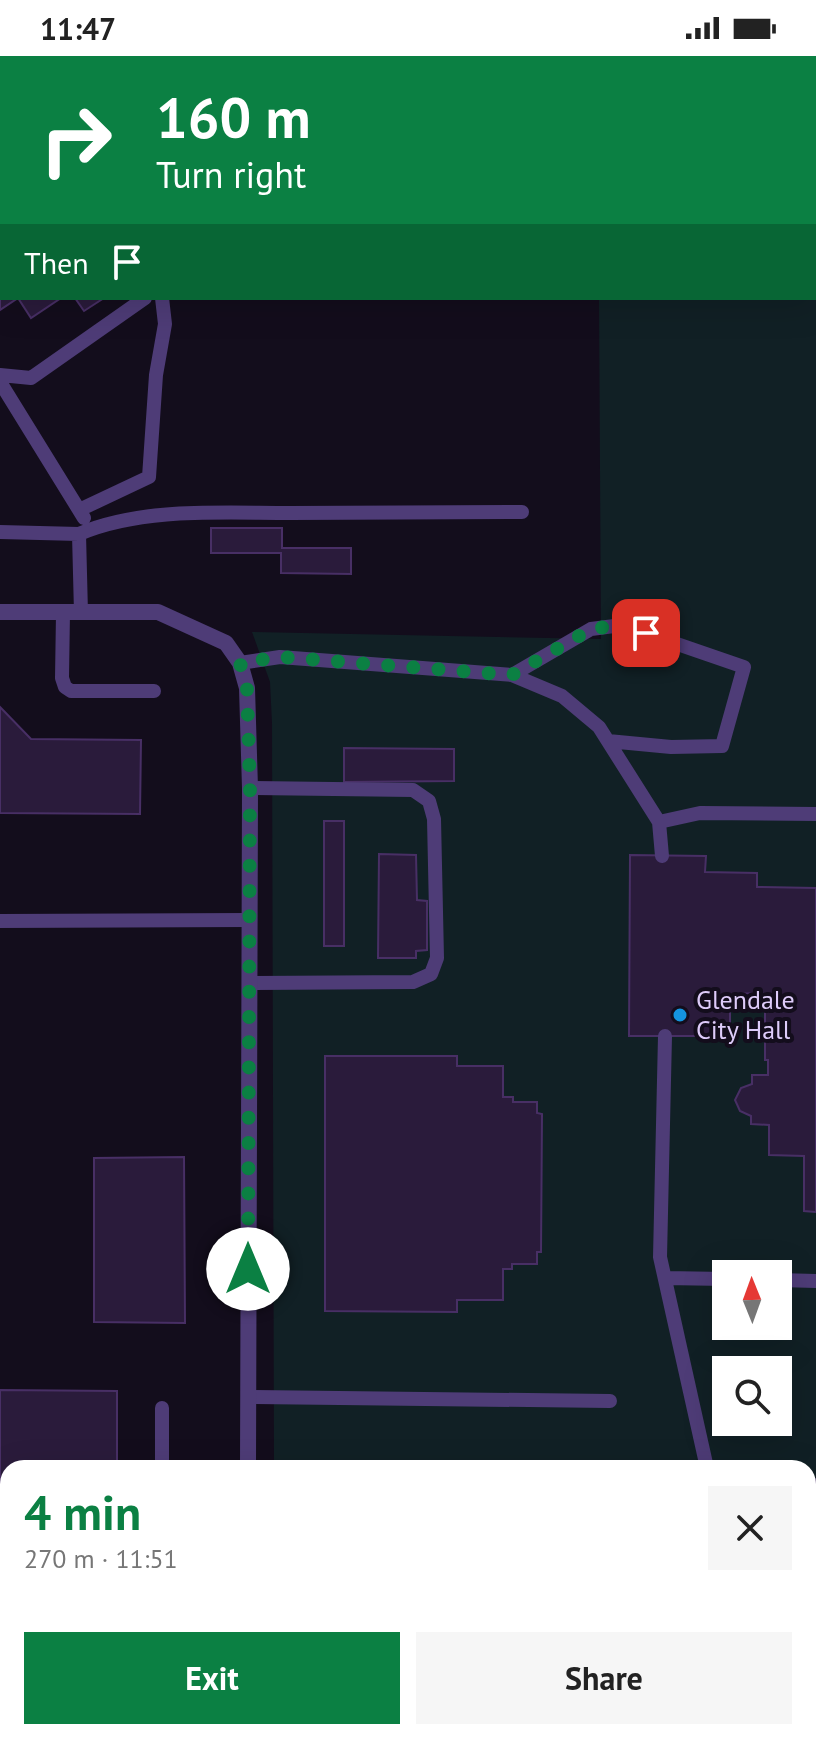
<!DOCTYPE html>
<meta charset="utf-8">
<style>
body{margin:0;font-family:"PT Sans",sans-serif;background:#f6f6f6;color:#222;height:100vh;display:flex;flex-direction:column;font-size:30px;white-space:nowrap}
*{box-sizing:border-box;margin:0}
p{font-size:26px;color:#767676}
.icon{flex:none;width:44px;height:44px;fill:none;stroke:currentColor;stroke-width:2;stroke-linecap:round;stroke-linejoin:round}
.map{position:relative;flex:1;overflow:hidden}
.side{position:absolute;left:0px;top:1404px;width:816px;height:280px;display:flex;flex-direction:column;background:#fff;border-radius:24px 24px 0 0;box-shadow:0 8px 32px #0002}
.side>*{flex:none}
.banner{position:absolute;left:0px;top:0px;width:816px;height:244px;box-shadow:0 8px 32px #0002;background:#0b8043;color:#fff;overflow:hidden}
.needle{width:52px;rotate:359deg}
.fabs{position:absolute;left:712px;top:1204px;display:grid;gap:16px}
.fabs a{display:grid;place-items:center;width:80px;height:80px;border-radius:0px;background:#fff;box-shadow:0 8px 32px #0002;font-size:40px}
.pin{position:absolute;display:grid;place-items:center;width:68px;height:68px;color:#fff;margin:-34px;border-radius:16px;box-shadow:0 4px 12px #0006}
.me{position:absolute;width:88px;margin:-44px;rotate:0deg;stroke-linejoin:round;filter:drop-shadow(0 0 6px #0008)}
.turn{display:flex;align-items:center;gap:28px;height:168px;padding:0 24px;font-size:36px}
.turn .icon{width:104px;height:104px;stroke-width:2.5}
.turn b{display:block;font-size:56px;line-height:68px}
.then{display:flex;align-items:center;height:76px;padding:0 24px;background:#0003;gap:16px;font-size:30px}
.round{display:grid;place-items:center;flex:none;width:84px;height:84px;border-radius:0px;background:#f6f6f6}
.summary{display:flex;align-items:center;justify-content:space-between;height:136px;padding:0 24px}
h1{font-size:48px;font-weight:700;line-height:60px;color:#0b8043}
.primary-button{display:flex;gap:16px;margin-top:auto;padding:16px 24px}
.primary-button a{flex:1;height:92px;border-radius:0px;background:#0b8043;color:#fff;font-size:32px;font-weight:700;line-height:92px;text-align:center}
.primary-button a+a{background:#f6f6f6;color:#222}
.status{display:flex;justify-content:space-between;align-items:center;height:56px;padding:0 40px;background:#fff;direction:ltr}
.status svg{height:22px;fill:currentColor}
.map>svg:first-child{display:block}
</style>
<div class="status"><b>11:47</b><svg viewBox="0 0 49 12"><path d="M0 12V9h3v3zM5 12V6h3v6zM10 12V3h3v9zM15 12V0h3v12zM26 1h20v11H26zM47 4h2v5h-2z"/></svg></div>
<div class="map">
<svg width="816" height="1684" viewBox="0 0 816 1684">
<rect width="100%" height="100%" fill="#130d1c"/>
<path fill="#112025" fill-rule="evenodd" d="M 598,0 L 800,0 L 795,2 L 598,2 Z
M 814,96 L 816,96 L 816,1684 L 273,1684 L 273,1676 L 808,1676 L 808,1412 L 274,1412 L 272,667 L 270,626 L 252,576 L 601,583 L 599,242 L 814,242 ZM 726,1218 L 778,1218 L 778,1270 L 726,1270 ZM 726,1314 L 778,1314 L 778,1366 L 726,1366 Z"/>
<path fill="#2a1b3b" stroke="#482f65" stroke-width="2" d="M 2,168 L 2,242 L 18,242 L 0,254 L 0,169 Z
M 18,242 L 61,242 L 31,262 Z
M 75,242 L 104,242 L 84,255 Z
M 211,472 L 282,472 L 282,492 L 351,492 L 351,518 L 281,517 L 281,497 L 211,497 Z
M 0,651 L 31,683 L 141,684 L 140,758 L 0,757 Z
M 344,692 L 454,693 L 454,725 L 344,726 Z
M 324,765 L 344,765 L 344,890 L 324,890 Z
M 379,798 L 416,799 L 417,844 L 427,845 L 427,894 L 416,895 L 416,902 L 378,902 Z
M 630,799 L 706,800 L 705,816 L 757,817 L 757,831 L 816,832 L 816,1156 L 804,1155 L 804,1100 L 769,1099 L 769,1069 L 751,1068 L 751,1060 L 740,1055 L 735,1044 L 741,1032 L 752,1028 L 752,1019 L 768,1019 L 768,1004 L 765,1004 L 765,937 L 730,938 L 730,980 L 629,980 Z
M 325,1000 L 457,1000 L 457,1010 L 503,1010 L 503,1041 L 513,1041 L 513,1046 L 537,1046 L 537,1057 L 542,1058 L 541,1196 L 537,1196 L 537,1208 L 512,1208 L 512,1213 L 503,1213 L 503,1244 L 457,1244 L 457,1256 L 325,1255 Z
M 184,1101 L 185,1267 L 94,1266 L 94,1102 Z
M 0,1334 L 117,1335 L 117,1412 L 8,1412 L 8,1668 L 0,1668 Z
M 816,1423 L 816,1533 L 808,1535 L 808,1425 Z
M 58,1676 L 110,1676 L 110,1684 L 58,1684 Z"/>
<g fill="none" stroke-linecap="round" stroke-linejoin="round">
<path stroke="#4e3c77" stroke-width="14" d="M 0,103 L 2,103
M 0,319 L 31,322 L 145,242
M 0,326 L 84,462
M 79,454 L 149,421 L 156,319 L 165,268 L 162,242
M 0,476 L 79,478 L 81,557
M 79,478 C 142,451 223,457 290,457 C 368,456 445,456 522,456
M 63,557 L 62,622 L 65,631 L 71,635 L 154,635
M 240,607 L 280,601 L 512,619 L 562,640 L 599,671 L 659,766
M 512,619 L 591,573 L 622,569 L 744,611 L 722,690 L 671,691 L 608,685
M 662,800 L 659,766 L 700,757 L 816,758
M 0,865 L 249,864
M 249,927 L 413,926 L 431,918 L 437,902 L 434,763 L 429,745 L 413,734 L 250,732
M 665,980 L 660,1201 L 707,1412
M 665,1222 L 726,1223
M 778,1224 L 816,1225
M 248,1341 L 610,1345
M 162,1412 L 162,1352
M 770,1676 L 772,1684"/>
<path stroke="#4e3c77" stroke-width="16" d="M 814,8 L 816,7
M 814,86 L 816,86
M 0,556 L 158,556 L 226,587 L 240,607 L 247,632 L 250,732 L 248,1412
M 247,1684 L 247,1676"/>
</g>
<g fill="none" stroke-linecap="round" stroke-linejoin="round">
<path stroke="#0b8043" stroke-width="14" stroke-dasharray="0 25.2" d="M 248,1213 L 250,732 L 247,632 L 240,607 L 280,601 L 512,619 L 591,573 L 622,569 L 646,577"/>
</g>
<circle fill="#1494df" stroke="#130d1c" stroke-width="3" cx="680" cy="959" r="8"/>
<g text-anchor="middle" stroke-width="8" stroke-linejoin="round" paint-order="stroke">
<g font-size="26" fill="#deccfa" stroke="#130d1c" text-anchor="start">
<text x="696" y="953">Glendale<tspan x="696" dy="30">City Hall</tspan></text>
</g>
</g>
</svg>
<div class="fabs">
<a><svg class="needle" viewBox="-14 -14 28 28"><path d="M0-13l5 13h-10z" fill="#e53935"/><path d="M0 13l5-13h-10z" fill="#767676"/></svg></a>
<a><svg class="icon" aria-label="search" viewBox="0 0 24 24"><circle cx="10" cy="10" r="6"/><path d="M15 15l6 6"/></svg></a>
</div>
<div class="pin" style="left:646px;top:577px;background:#d93025"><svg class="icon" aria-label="arrive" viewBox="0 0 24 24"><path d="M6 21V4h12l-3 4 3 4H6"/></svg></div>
<svg class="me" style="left:248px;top:1213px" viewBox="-20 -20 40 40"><circle r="19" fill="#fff"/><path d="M0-13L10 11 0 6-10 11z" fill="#0b8043"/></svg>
<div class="banner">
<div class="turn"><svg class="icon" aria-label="right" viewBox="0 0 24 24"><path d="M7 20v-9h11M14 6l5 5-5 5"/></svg><div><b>160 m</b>Turn right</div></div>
<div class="then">Then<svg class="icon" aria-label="arrive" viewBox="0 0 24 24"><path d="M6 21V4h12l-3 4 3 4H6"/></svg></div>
</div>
<section class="side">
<div class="summary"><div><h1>4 min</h1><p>270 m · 11:51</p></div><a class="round"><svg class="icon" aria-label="close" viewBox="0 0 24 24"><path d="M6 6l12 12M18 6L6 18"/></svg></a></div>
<div class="primary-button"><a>Exit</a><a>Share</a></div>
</section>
</div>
